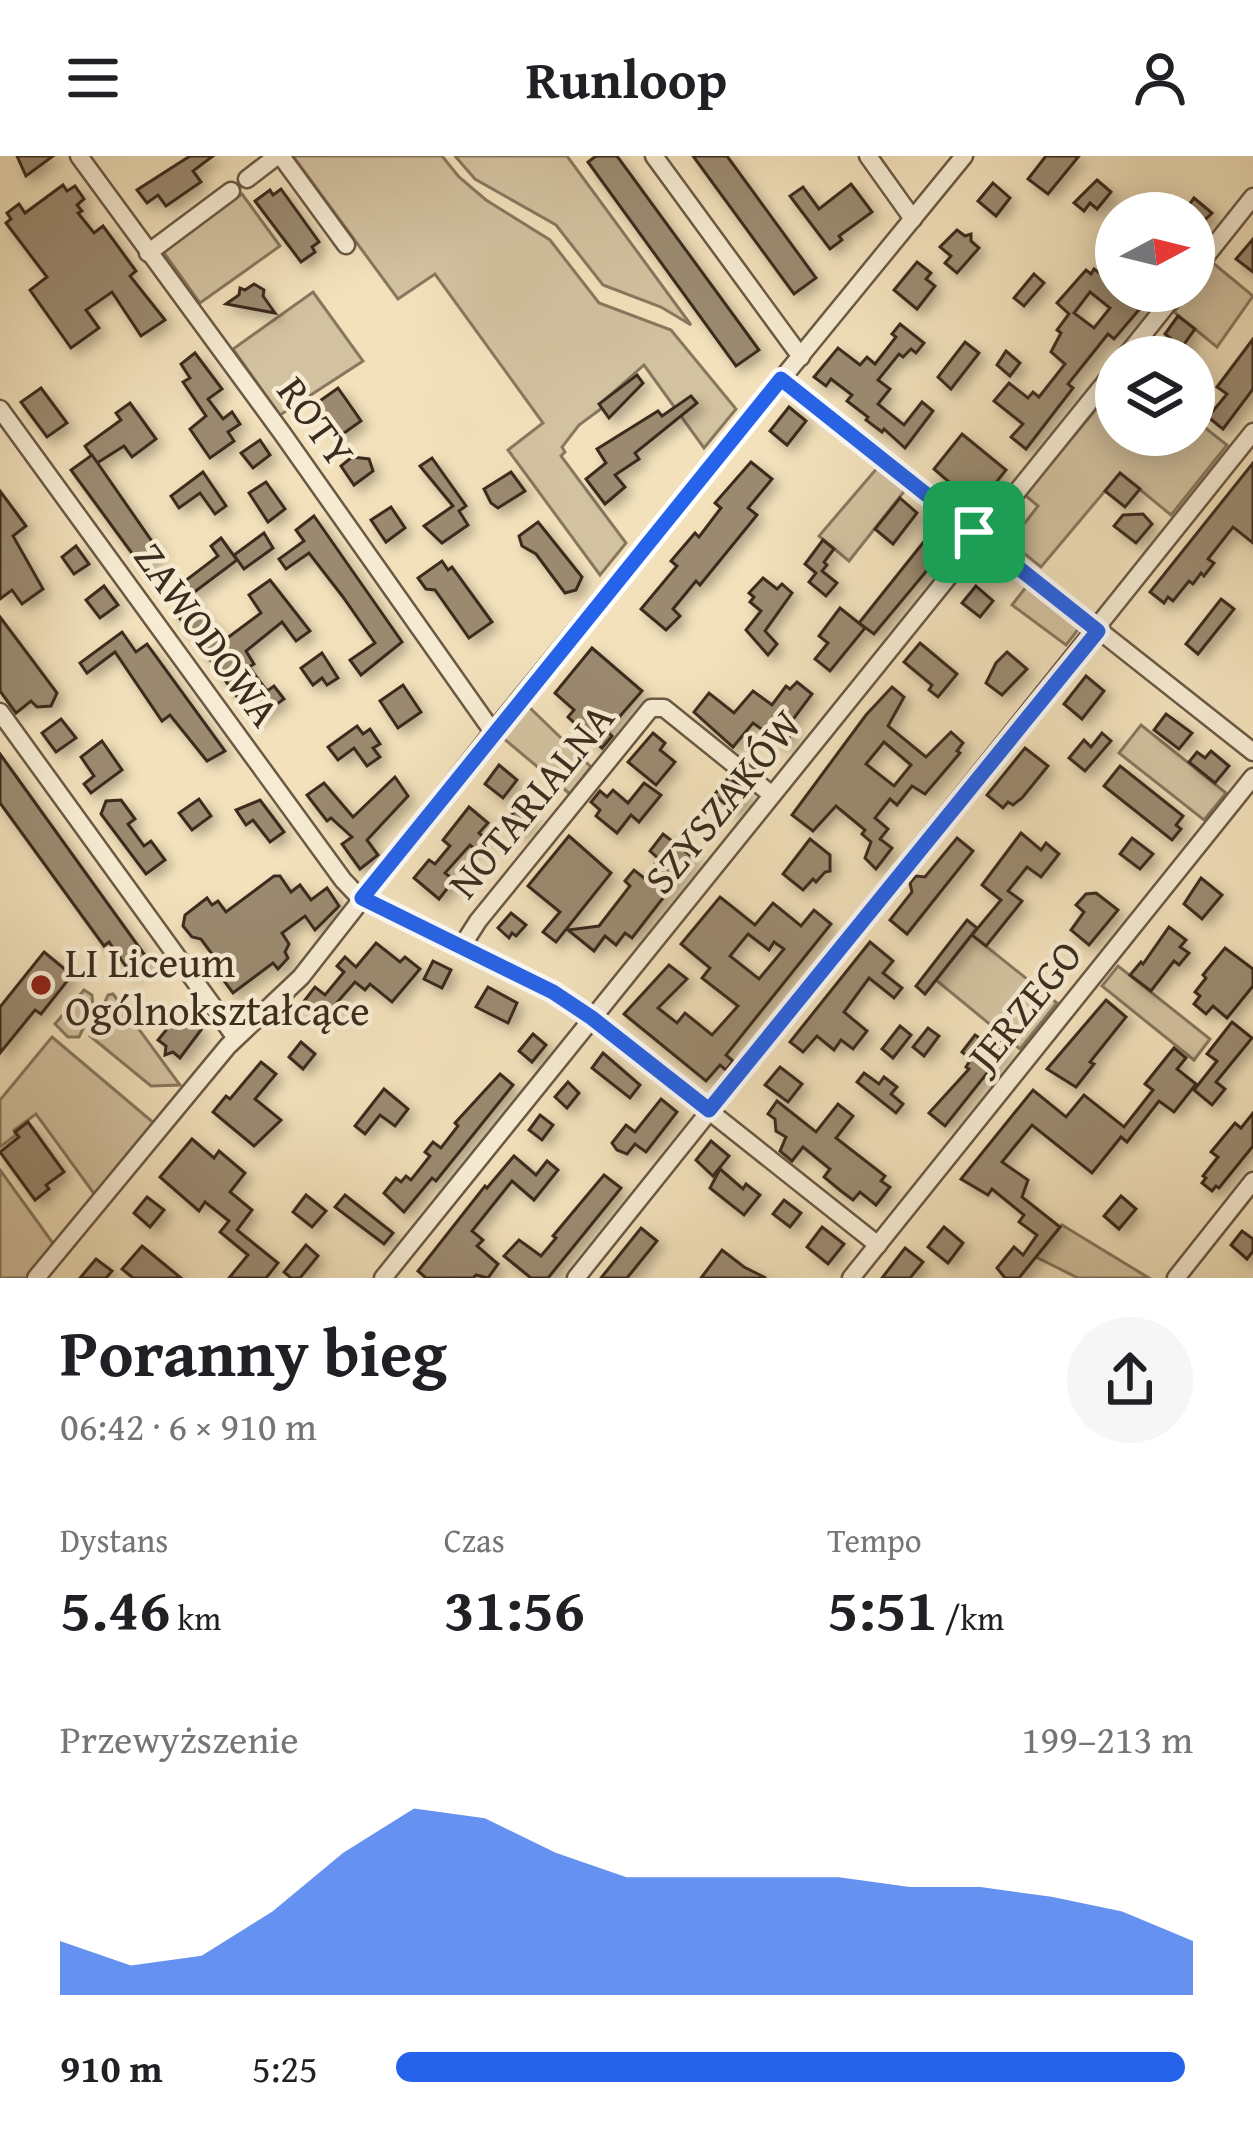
<!DOCTYPE html>
<html lang="pl">
<meta charset="utf-8">
<style>
body{margin:0;font-family:"Gentium Book Plus",serif;background:#f6f6f6;color:#202124;height:100vh;display:flex;flex-direction:column;font-size:45px;white-space:nowrap}
*{box-sizing:border-box;margin:0}
p{font-size:39px;color:#757577}
.icon{flex:none;width:66px;height:66px;fill:none;stroke:currentColor;stroke-width:2;stroke-linecap:round;stroke-linejoin:round}
.map{position:relative;height:1122px;overflow:hidden}
.drawer{display:flex;flex-direction:column;background:#fff;flex:1}
.drawer>*{flex:none}
.needle{width:78px;rotate:83deg}
.fabs{position:absolute;left:1095px;top:36px;display:grid;gap:24px}
.fabs a{display:grid;place-items:center;width:120px;height:120px;border-radius:50%;background:#fff;box-shadow:0 6px 30px #0003;font-size:60px}
.pin{position:absolute;display:grid;place-items:center;width:102px;height:102px;color:#fff;margin:-51px;border-radius:24px;box-shadow:0 6px 18px #0006}
.round{display:grid;place-items:center;flex:none;width:126px;height:126px;border-radius:63px;background:#f6f6f6}
.headline{display:flex;align-items:center;justify-content:space-between;height:204px;padding:0 60px}
h1{font-size:66px;font-weight:700;line-height:90px}
.figures{display:grid;grid-template-columns:repeat(3,1fr);gap:18px;height:204px;padding:12px 60px}
.figures div{display:grid;align-content:center}
.figures b{font-size:60px;font-weight:700}
.figures small{font-size:33px;font-weight:400}
.figures p{font-size:33px}
.chart{height:336px;padding:24px 60px}
.chart p{display:flex;justify-content:space-between}
.chart svg{width:100%;height:216px;margin-top:12px;fill:#2563eb;opacity:.7}
ul{padding:0 60px;list-style:none;font-size:39px}
li{display:grid;grid-template-columns:192px 144px 1fr;align-items:center;height:90px}
li i{height:30px;border-radius:15px;background:#2563eb}
header{display:flex;justify-content:space-between;align-items:center;height:156px;padding:0 60px;background:#fff;font-size:54px;font-weight:700}
.map>svg:first-child{display:block}
.green{fill:#d3c2a0;stroke:#88775f;stroke-width:3}
.building{fill:#9b8a70;stroke:#3c2c1e;stroke-width:3;fill-rule:evenodd;filter:url(#shadow)}
.lines{fill:none;stroke-linecap:round;stroke-linejoin:round}
.minor-casing{stroke:#6a5945;stroke-width:21}
.minor{stroke:#f7ecd3;stroke-width:16}
.route-casing{stroke:#fff;stroke-width:24}
.route{stroke:#2563eb;stroke-width:15}
.poi-dot{fill:#8f2418;stroke:#f7ecd3;stroke-width:4.5}
.labels{text-anchor:middle;dominant-baseline:central;stroke-width:9;stroke-linejoin:round;paint-order:stroke}
.street-label{font-size:42px;fill:#3c2c1e;stroke:#f7ecd3}
.poi-label{font-size:42px;fill:#3c2c1e;stroke:#f7ecd3;text-anchor:start}
</style>
<header><svg class="icon" aria-label="menu" viewBox="0 0 24 24"><path d="M4 6h16M4 12h16M4 18h16"/></svg>Runloop<svg class="icon" aria-label="person" viewBox="0 0 24 24"><circle cx="12" cy="8" r="4"/><path d="M4 21q1-7 8-7t8 7"/></svg></header>
<div class="map">
<svg width="1253" height="1122" viewBox="0 0 1253 1122">
<defs>
<filter id="shadow"><feDropShadow dx="6" dy="6" stdDeviation="6" flood-color="#0004"/></filter>
</defs>
<rect width="100%" height="100%" fill="#f2e1bb"/>
<filter id="stains"><feTurbulence type="fractalNoise" baseFrequency=".00167" numOctaves="4"/><feColorMatrix values="0 0 0 0 .2 0 0 0 0 .09 0 0 0 0 .02 0 0 0 .5 -.17"/></filter>
<radialGradient id="worn" r=".72"><stop offset=".6" stop-color="#630" stop-opacity="0"/><stop offset="1" stop-color="#630" stop-opacity=".3"/></radialGradient>
<g class="green">
<polygon points="293,0 442,0 459,21 486,44 550,84 599,147 671,174 736,253 704,292 644,209 600,248 602,252 579,269 562,291 565,296 561,300 626,387 600,419 508,294 543,267 435,118 398,143"/>
<polygon points="455,0 567,0 691,169 661,151 603,129 556,69 475,23"/>
<polygon points="242,38 280,90 200,147 162,94"/>
<polygon points="1213,107 1253,140 1217,191 1174,156"/>
<polygon points="313,136 363,205 280,259 233,193"/>
<polygon points="1116,229 1116,279 1194,279 1194,263 1227,289 1171,359 1120,317 1041,411 1010,386 1038,350 1025,339"/>
<polygon points="878,311 906,333 849,405 819,380"/>
<polygon points="1026,431 1080,471 1066,489 1012,449"/>
<polygon points="529,551 591,611 570,638 503,582"/>
<polygon points="1141,569 1226,637 1204,664 1119,597"/>
<polygon points="972,779 1057,847 1020,893 936,824"/>
<polygon points="1118,810 1210,883 1194,904 1102,830"/>
<polygon points="84,834 92,839 93,852 79,881 68,881 55,868"/>
<polygon points="113,838 180,929 151,930 90,880 108,839"/>
<polygon points="52,881 155,968 95,1039 36,958 14,974 16,979 0,991 0,944"/>
<polygon points="0,1014 55,1090 28,1122 0,1122"/>
<polygon points="1062,1069 1149,1122 1078,1122 1036,1101"/>
</g>
<g class="building">
<polygon points="17,0 53,0 26,20"/>
<polygon points="190,0 213,0 193,15 201,26 166,50 158,39 147,47 137,34"/>
<polygon points="596,0 617,0 759,194 736,210 588,6"/>
<polygon points="693,0 727,0 816,122 794,138"/>
<polygon points="1046,0 1079,0 1048,38 1028,23"/>
<polygon points="1097,24 1111,36 1097,53 1090,47 1084,55 1074,47"/>
<polygon points="993,27 1010,42 996,60 978,45"/>
<polygon points="851,28 872,56 839,80 842,84 830,93 790,40 803,31 819,53"/>
<polygon points="63,29 67,35 75,30 84,43 77,49 82,55 78,57 94,77 103,70 136,115 130,120 165,164 141,180 112,136 86,154 99,172 71,192 30,134 47,121 6,67 11,63 7,57 19,48 25,57"/>
<polygon points="281,33 319,86 312,91 315,96 301,106 255,45 270,34 273,39"/>
<polygon points="1194,42 1212,57 1194,74 1194,57 1183,57"/>
<polygon points="957,74 965,80 971,78 971,85 979,92 957,117 945,107 951,100 940,91"/>
<polygon points="1253,83 1253,116 1236,103"/>
<polygon points="917,106 931,117 926,123 935,130 917,153 894,134"/>
<path d="M1116,106V135H1128L1144,148L1114,183L1108,178L1068,228L1073,232L1026,293L1011,281L1023,268L994,245L1009,227L1028,242L1033,236L1039,241L1065,208L1051,196L1061,177L1057,174L1069,158L1057,147L1086,114L1091,118L1094,113L1105,121ZM1090,136L1110,152L1094,172L1074,157Z"/>
<polygon points="1034,118 1044,127 1024,150 1014,142"/>
<polygon points="254,128 264,134 263,140 275,157 226,148 239,139 240,132 245,134"/>
<polygon points="1178,160 1195,173 1182,191 1188,195 1181,201 1161,201 1173,184 1165,178"/>
<polygon points="900,168 924,187 916,197 911,193 903,201 899,198 878,224 890,233 878,248 904,269 922,246 933,255 905,292 884,273 882,276 866,264 868,261 847,245 852,239 831,223 826,230 814,221 838,192 860,209 867,201 875,208 896,181 892,178"/>
<polygon points="1253,183 1253,233 1223,273 1208,261 1227,238 1217,231"/>
<polygon points="965,186 979,197 951,233 938,221"/>
<polygon points="1006,195 1020,207 1010,220 997,209"/>
<polygon points="195,197 222,233 208,243 223,263 232,256 240,268 228,276 234,285 210,302 190,273 206,260 183,226 190,222 181,208"/>
<polygon points="637,219 643,227 609,262 599,248"/>
<polygon points="41,232 67,267 47,281 21,246"/>
<polygon points="338,232 361,265 337,282 317,247"/>
<polygon points="691,240 697,247 635,297 639,303 615,319 625,331 605,348 586,323 606,307 597,293 658,255 662,260"/>
<polygon points="130,247 156,283 132,301 124,290 97,307 85,290 121,264 116,257"/>
<polygon points="789,251 806,265 787,289 770,275"/>
<polygon points="962,278 1006,314 977,350 934,313"/>
<polygon points="260,284 270,299 253,312 241,297"/>
<polygon points="92,299 160,397 142,411 71,314"/>
<polygon points="352,301 369,303 373,315 354,329 341,310"/>
<polygon points="432,302 466,350 459,355 468,369 442,387 424,370 453,350 420,310"/>
<polygon points="751,306 772,323 748,352 757,359 700,429 696,425 673,453 680,460 666,474 641,453 677,410 671,405 695,377 699,381 721,352 715,347"/>
<polygon points="1253,307 1253,387 1233,371 1208,403 1214,407 1204,420 1201,417 1193,428 1189,425 1173,445 1168,441 1164,447 1150,436"/>
<polygon points="203,316 226,350 215,358 200,337 179,352 171,340"/>
<polygon points="511,316 525,335 498,352 491,347 484,333"/>
<polygon points="1120,317 1140,333 1125,351 1105,335"/>
<polygon points="266,326 285,353 268,366 249,337"/>
<polygon points="0,335 26,370 13,380 43,433 22,448 12,434 0,443"/>
<polygon points="900,342 917,357 893,388 875,373"/>
<polygon points="391,351 405,372 386,386 371,364"/>
<polygon points="1143,358 1152,368 1136,387 1114,370 1123,359"/>
<polygon points="314,360 402,486 361,519 350,504 375,487 343,441 309,397 286,413 279,403 304,385 296,374"/>
<polygon points="538,366 582,421 576,434 565,437 536,398 522,390 519,380"/>
<polygon points="938,368 954,382 874,478 859,467"/>
<polygon points="264,377 273,392 244,413 234,399"/>
<polygon points="221,382 237,404 193,437 185,425 218,400 211,390"/>
<polygon points="823,384 834,393 824,406 827,409 822,415 837,427 826,440 809,426 816,417 805,408"/>
<polygon points="76,390 89,408 74,418 62,401"/>
<polygon points="442,405 448,414 452,411 492,466 469,482 435,434 426,433 418,422"/>
<polygon points="763,422 777,433 782,428 792,437 765,475 777,488 768,499 746,474 761,455 750,446 754,441 749,437"/>
<polygon points="270,424 310,475 296,485 282,466 246,495 254,508 249,511 267,535 274,530 284,543 254,564 173,453 189,441 226,483 261,457 249,439"/>
<polygon points="104,430 118,449 100,462 86,444"/>
<polygon points="976,430 993,445 980,461 962,447"/>
<polygon points="1221,443 1234,453 1198,498 1186,488"/>
<polygon points="840,452 865,472 830,515 815,503 828,487 819,480"/>
<polygon points="0,461 57,537 51,550 37,551 31,545 16,557 0,535"/>
<polygon points="122,476 136,496 147,488 225,595 207,605 170,559 162,565 115,496 87,517 80,507"/>
<polygon points="920,487 957,518 938,541 929,534 932,529 904,506"/>
<polygon points="592,492 642,535 607,575 612,580 602,592 568,561 574,554 555,537"/>
<polygon points="1007,496 1027,513 1002,539 986,527 996,507"/>
<polygon points="322,497 338,522 327,529 322,522 313,529 301,512"/>
<polygon points="1086,520 1104,535 1082,563 1064,548"/>
<polygon points="797,526 812,538 788,570 794,574 784,589 753,567 733,591 694,556 709,537 734,557 753,535 772,549 786,530 790,533"/>
<polygon points="403,529 421,556 398,572 380,545"/>
<path d="M892,531L904,541L888,570L926,601L951,576L963,587L957,595L960,597L925,638L912,630L897,649L890,643L875,662L888,673L880,683L892,692L876,713L865,702L871,686L862,678L865,674L836,650L813,675L792,659L866,559ZM884,586L911,609L894,630L866,608Z"/>
<polygon points="1166,558 1192,577 1179,593 1154,574"/>
<polygon points="61,563 76,582 56,596 42,577"/>
<polygon points="357,570 363,578 370,573 380,588 373,592 380,601 367,610 354,592 338,604 328,591"/>
<polygon points="653,577 665,587 660,594 675,606 656,629 628,606"/>
<polygon points="1102,577 1111,585 1085,615 1069,602 1084,584 1091,591"/>
<polygon points="102,585 122,614 91,637 84,628 94,620 81,601"/>
<polygon points="1025,592 1048,610 1022,642 1013,649 1008,646 1003,652 987,639"/>
<polygon points="1211,595 1229,610 1215,627 1189,606 1197,596 1205,602"/>
<polygon points="0,598 149,805 131,818 109,786 104,790 0,647"/>
<polygon points="499,609 517,624 503,642 485,628"/>
<polygon points="1120,610 1183,660 1176,669 1181,673 1172,684 1104,630"/>
<polygon points="395,621 408,640 367,684 378,699 360,713 342,688 352,681 331,662 327,665 307,639 324,627 353,661"/>
<polygon points="729,621 749,637 734,655 714,639"/>
<polygon points="644,627 661,639 639,666 631,659 617,677 596,660 600,654 591,646 600,635 607,641 613,634 628,647"/>
<polygon points="199,643 211,660 192,674 179,657"/>
<polygon points="121,644 135,663 128,668 144,690 151,685 165,704 146,718 101,658 106,645"/>
<polygon points="260,644 284,676 270,686 253,664 246,669 236,654"/>
<polygon points="469,651 488,667 479,677 485,682 476,694 470,689 445,717 454,724 439,743 414,722 429,704 435,708 450,690 443,684"/>
<polygon points="518,651 532,663 519,677 506,666"/>
<polygon points="1021,677 1041,694 1046,687 1059,698 1041,721 1027,711 1008,735 1022,745 986,790 972,779 1001,744 982,729"/>
<polygon points="663,678 694,702 632,782 625,777 616,789 605,780 594,795 568,774 599,770 630,730 625,725 634,714 644,722 659,703 650,695"/>
<polygon points="569,680 611,717 556,786 543,776 560,756 528,730"/>
<polygon points="957,682 973,695 907,778 890,764 912,736 910,727 916,720 925,721"/>
<polygon points="1132,682 1153,698 1140,713 1120,698"/>
<polygon points="810,683 830,699 830,715 825,716 816,726 813,723 803,734 783,718"/>
<polygon points="274,720 280,720 291,736 300,729 311,744 327,732 339,750 315,774 305,760 282,777 289,788 285,796 288,802 278,813 273,807 233,837 207,802 212,798 201,783 192,781 183,770 185,759 207,742 212,749 218,745 226,756"/>
<polygon points="1201,722 1222,739 1202,763 1184,748"/>
<polygon points="1096,737 1118,754 1089,789 1071,774 1084,756 1076,749 1086,738"/>
<path d="M720,741L755,769L773,747L801,770L814,754L831,768L726,899L733,905L726,914L720,909L706,925L624,858L669,809L687,823L658,852L677,867L685,857L712,879L738,850L702,822L710,812L681,788ZM748,778L769,794L774,786L784,793L759,823L730,800Z"/>
<polygon points="511,757 526,769 516,780 512,777 509,782 498,772"/>
<polygon points="967,764 977,772 925,838 916,830"/>
<polygon points="1169,771 1186,784 1180,791 1189,797 1179,809 1174,805 1151,835 1130,819 1141,806 1143,808"/>
<polygon points="870,786 893,805 883,817 902,832 894,842 869,822 844,856 867,875 853,893 841,884 834,894 817,880 803,896 790,886"/>
<polygon points="376,787 400,806 405,801 420,813 392,846 370,828 365,834 355,826 326,859 321,855 315,861 301,849 315,831 325,839 344,816 337,810 345,801 356,811"/>
<polygon points="1225,792 1253,813 1253,830 1227,862 1213,850 1206,858 1194,848 1200,840 1195,836 1206,822 1203,819"/>
<polygon points="44,796 72,819 41,858 35,854 0,897 0,851"/>
<polygon points="433,805 451,814 442,832 424,823"/>
<polygon points="488,831 517,847 508,867 476,851"/>
<polygon points="1106,844 1126,861 1090,906 1094,908 1076,931 1047,913"/>
<polygon points="185,861 201,874 180,902 173,896 165,899 166,890 158,884 171,868 176,872"/>
<polygon points="1232,866 1252,882 1216,926 1225,933 1212,949 1194,934 1217,905 1207,898"/>
<polygon points="900,870 911,879 893,902 882,893"/>
<polygon points="928,872 939,880 924,900 913,891"/>
<polygon points="533,878 546,889 532,906 519,895"/>
<polygon points="975,879 985,886 990,879 1007,892 945,970 929,957 969,913 966,911 971,903 962,896"/>
<polygon points="301,886 315,898 303,913 289,901"/>
<polygon points="1174,892 1186,902 1177,913 1196,928 1174,956 1159,945 1127,986 1121,981 1092,1017 1032,969 1002,1006 1028,1024 1022,1041 1060,1071 1019,1122 1005,1122 997,1112 1014,1091 1023,1099 1037,1079 1019,1066 1024,1059 992,1033 988,1039 961,1023 1033,934 1066,961 1084,939 1124,971 1153,934 1145,928"/>
<polygon points="603,897 640,929 630,942 592,912"/>
<polygon points="261,906 276,918 255,943 281,964 254,990 213,956 226,940 230,943"/>
<polygon points="780,911 802,928 788,946 765,929"/>
<polygon points="864,917 879,928 884,921 897,931 891,938 903,948 896,957 857,926"/>
<polygon points="500,918 513,929 436,1025 432,1022 404,1056 384,1037 396,1022 401,1026 406,1020 411,1024 430,1000 425,996 433,986 441,992 458,970 455,967"/>
<polygon points="568,926 579,937 567,952 555,941"/>
<polygon points="384,933 408,953 395,970 380,959 365,978 355,970"/>
<polygon points="661,943 677,956 646,996 635,988 627,998 617,994 612,987 626,969 635,976"/>
<polygon points="777,945 816,976 838,948 853,960 836,982 885,1020 881,1025 890,1031 876,1049 860,1036 853,1044 841,1035 824,1021 830,1013 803,991 792,1005 780,995 786,981 776,975 775,963 768,958"/>
<polygon points="1253,957 1253,990 1219,1032 1216,1030 1212,1035 1202,1027 1206,1022 1203,1020 1218,1001 1211,996 1235,967 1241,972"/>
<polygon points="540,959 553,969 542,984 529,974"/>
<polygon points="28,966 64,1016 46,1029 49,1033 35,1044 0,996 19,981 15,976"/>
<polygon points="192,983 214,1002 219,995 245,1017 230,1036 252,1054 237,1074 278,1107 266,1122 229,1122 248,1099 220,1076 229,1065 205,1046 199,1055 160,1021"/>
<polygon points="711,985 729,1000 713,1020 696,1004"/>
<polygon points="514,1000 536,1019 547,1005 558,1014 534,1044 512,1025 472,1075 483,1084 477,1090 498,1108 488,1122 476,1119 473,1122 426,1122 418,1115 485,1030 487,1032"/>
<polygon points="720,1013 743,1033 746,1028 760,1039 744,1059 710,1032"/>
<polygon points="604,1019 621,1032 548,1122 531,1122 504,1100 519,1084 541,1100 556,1082 553,1080"/>
<polygon points="306,1039 326,1055 312,1071 293,1056"/>
<polygon points="345,1039 393,1077 384,1088 335,1051"/>
<polygon points="1121,1040 1136,1053 1119,1073 1104,1060"/>
<polygon points="147,1041 164,1054 150,1071 134,1057"/>
<polygon points="784,1044 801,1057 790,1071 773,1058"/>
<polygon points="822,1071 844,1088 828,1108 807,1091"/>
<polygon points="944,1071 963,1087 948,1107 928,1091"/>
<polygon points="641,1072 657,1085 627,1122 601,1122"/>
<polygon points="1242,1075 1253,1083 1253,1095 1247,1103 1231,1089"/>
<polygon points="306,1089 318,1100 300,1122 291,1122 284,1116"/>
<polygon points="142,1090 181,1122 133,1122 122,1113"/>
<polygon points="905,1092 923,1106 910,1122 882,1122"/>
<polygon points="722,1094 744,1111 766,1122 701,1122"/>
<polygon points="96,1103 112,1115 106,1122 80,1122"/>
</g>
<g class="lines">
<defs>
<g id="minor">
<polyline points="79,0 282,277 493,576"/>
<polyline points="281,0 346,89"/>
<polyline points="654,0 801,201"/>
<polyline points="868,0 913,63"/>
<polyline points="247,23 277,0"/>
<polyline points="148,97 231,35"/>
<polyline points="1194,115 1253,41"/>
<polyline points="1125,201 1178,135"/>
<polyline points="781,223 1253,596"/>
<polyline points="0,253 343,724 361,743 537,827 592,862 878,1089"/>
<polyline points="0,556 236,882"/>
<polyline points="462,790 478,765 651,552 664,552 772,639"/>
<polyline points="36,1122 228,890 301,821 493,576 964,0"/>
<polyline points="383,1122 1116,213"/>
<polyline points="576,1122 1253,276"/>
<polyline points="851,1122 1253,621"/>
<polyline points="1176,1122 1253,1025"/>
</g>
</defs>
<use href="#minor" class="minor-casing"/>
<use href="#minor" class="minor"/>
</g>
<g class="lines">
<defs>
<polygon id="route" points="781,223 1098,475 709,954 592,862 553,836 362,742"/>
</defs>
<use href="#route" class="route-casing"/>
<use href="#route" class="route"/>
</g>
<circle class="poi-dot" cx="41" cy="829" r="12"/>
<g class="labels">
<g class="street-label">
<text transform="translate(317 265) rotate(54)">ROTY</text>
<text transform="translate(208 478) rotate(54)">ZAWODOWA</text>
<text transform="translate(530 644) rotate(-51)">NOTARIALNA</text>
<text transform="translate(722 645) rotate(-51)">SZYSZAKÓW</text>
<text transform="translate(1024 849) rotate(-51)">JERZEGO</text>
</g>
<g class="poi-label">
<text x="65" y="805">LI Liceum<tspan x="65" dy="48">Ogólnokształcące</tspan></text>
</g>
</g>
<rect width="100%" height="100%" filter="url(#stains)"/>
<rect width="100%" height="100%" fill="url(#worn)"/>
</svg>
<div class="fabs">
<a><svg class="needle" viewBox="-14 -14 28 28"><path d="M0-13l5 13h-10z" fill="#e53935"/><path d="M0 13l5-13h-10z" fill="#757577"/></svg></a>
<a><svg class="icon" aria-label="layers" viewBox="0 0 24 24"><path d="M12 4l9 5-9 5-9-5zM3 14l9 5 9-5"/></svg></a>
</div>
<div class="pin" style="left:974px;top:376px;background:#1e9e55"><svg class="icon" aria-label="arrive" viewBox="0 0 24 24"><path d="M6 21V4h12l-3 4 3 4H6"/></svg></div>
</div>
<section class="drawer">
<div class="headline"><div><h1>Poranny bieg</h1><p>06:42 · 6 × 910 m</p></div><a class="round"><svg class="icon" aria-label="share" viewBox="0 0 24 24"><path d="M12 15V3M7 8l5-5 5 5M5 13v7h14v-7"/></svg></a></div>
<div class="figures">
<div><p>Dystans</p><b>5.46<small> km</small></b></div>
<div><p>Czas</p><b>31:56</b></div>
<div><p>Tempo</p><b>5:51<small> /km</small></b></div>
</div>
<div class="chart"><p><span>Przewyższenie</span>199–213 m</p>
<svg viewBox="0 0 160 44" preserveAspectRatio="none"><path d="M0 44V33L10 38L20 36L30 27L40 15L50 6L60 8L70 15L80 20L90 20L100 20L110 20L120 22L130 22L140 24L150 27L160 33V44z"/></svg>
</div>
<ul>
<li><b>910 m</b>5:25<i style="width:99%"></i></li>
</ul>
</section>
